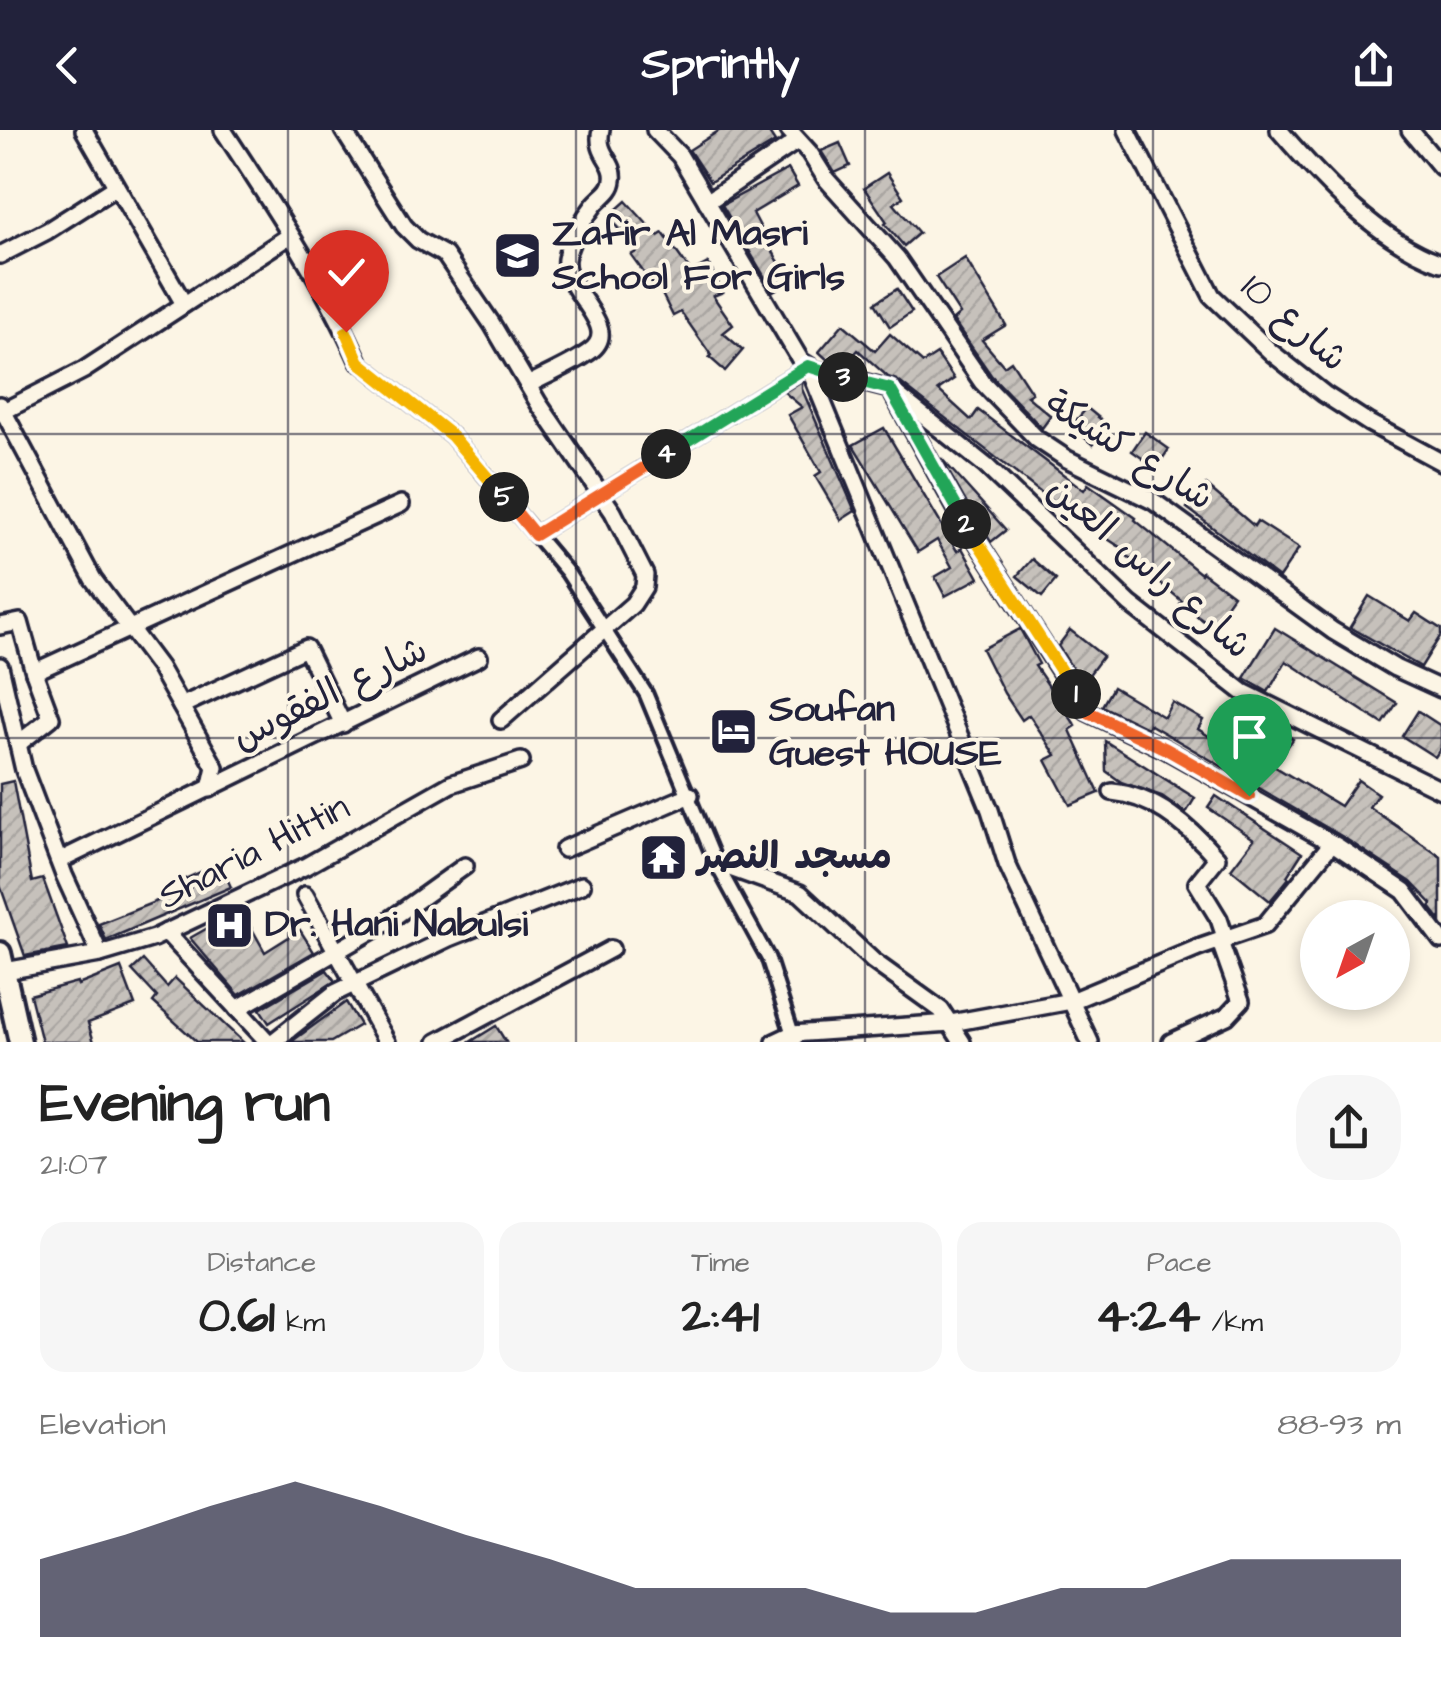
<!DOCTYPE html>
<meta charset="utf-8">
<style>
body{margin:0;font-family:"Architects Daughter","Playpen Sans Arabic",sans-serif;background:#f6f6f6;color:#222;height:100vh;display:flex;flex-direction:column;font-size:38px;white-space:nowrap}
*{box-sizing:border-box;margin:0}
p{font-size:32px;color:#767676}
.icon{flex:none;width:55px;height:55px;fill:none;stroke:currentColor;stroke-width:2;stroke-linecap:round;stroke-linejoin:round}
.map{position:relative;height:912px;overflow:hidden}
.details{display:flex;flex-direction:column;background:#fff;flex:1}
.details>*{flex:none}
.needle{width:65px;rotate:220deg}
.controls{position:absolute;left:1300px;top:770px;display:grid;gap:20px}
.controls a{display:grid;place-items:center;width:110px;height:110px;border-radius:50%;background:#fff;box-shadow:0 5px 15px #0003;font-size:50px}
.pin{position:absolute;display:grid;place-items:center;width:85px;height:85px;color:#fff;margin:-102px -42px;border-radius:50% 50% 50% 0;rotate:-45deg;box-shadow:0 0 10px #0007}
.pin .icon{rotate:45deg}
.km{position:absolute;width:50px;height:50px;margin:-25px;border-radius:50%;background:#222;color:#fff;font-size:28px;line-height:50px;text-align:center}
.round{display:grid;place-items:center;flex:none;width:105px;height:105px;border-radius:40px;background:#f6f6f6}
.summary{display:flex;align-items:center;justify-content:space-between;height:170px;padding:0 40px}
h1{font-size:55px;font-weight:700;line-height:75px}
.metrics{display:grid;grid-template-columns:repeat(3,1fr);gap:15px;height:170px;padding:10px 40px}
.metrics div{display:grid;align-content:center;border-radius:25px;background:#f6f6f6;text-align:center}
.metrics b{font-size:50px;font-weight:700}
.metrics small{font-size:28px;font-weight:400}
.metrics p{font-size:28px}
.chart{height:280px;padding:20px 40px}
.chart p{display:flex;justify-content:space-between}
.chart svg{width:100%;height:180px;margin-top:10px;fill:#22223b;opacity:.7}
header{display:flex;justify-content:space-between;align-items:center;height:130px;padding:0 40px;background:#22223b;color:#fff;font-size:45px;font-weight:700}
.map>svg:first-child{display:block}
.building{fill:url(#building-hatch);stroke:#22223b;stroke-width:2.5}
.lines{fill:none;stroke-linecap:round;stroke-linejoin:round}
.pedestrian-casing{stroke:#22223b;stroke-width:19}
.minor-casing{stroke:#22223b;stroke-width:22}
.secondary-casing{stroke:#22223b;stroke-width:28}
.pedestrian{stroke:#fcf5e5;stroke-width:11}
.minor{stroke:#fcf5e5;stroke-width:15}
.secondary{stroke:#fcf5e5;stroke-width:20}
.split-1-casing{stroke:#fff;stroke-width:20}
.split-2-casing{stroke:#fff;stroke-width:20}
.split-3-casing{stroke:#fff;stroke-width:20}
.split-4-casing{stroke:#fff;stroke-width:20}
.split-5-casing{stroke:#fff;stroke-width:20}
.split-6-casing{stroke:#fff;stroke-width:20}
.split-1{stroke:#f0652b;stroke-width:12}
.split-2{stroke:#f5b400;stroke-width:12}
.split-3{stroke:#22a559;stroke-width:12}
.split-4{stroke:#22a559;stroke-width:12}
.split-5{stroke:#f0652b;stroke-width:12}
.split-6{stroke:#f5b400;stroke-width:12}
.grid{fill:none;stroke:#22223b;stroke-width:2.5;stroke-opacity:0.55}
.labels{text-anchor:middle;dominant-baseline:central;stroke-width:8;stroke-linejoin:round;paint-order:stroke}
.poi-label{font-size:38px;font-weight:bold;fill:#22223b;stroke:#fcf5e5;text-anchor:start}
.street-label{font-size:38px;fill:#22223b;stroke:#fcf5e5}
</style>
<header><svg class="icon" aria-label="back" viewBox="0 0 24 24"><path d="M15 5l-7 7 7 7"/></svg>Sprintly<svg class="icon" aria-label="share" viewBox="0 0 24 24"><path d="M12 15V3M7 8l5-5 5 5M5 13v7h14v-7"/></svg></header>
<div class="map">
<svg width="1441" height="912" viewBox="0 0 1441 912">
<defs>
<pattern id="building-hatch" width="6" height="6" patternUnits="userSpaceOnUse" patternTransform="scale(2.5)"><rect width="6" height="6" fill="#c6c1bb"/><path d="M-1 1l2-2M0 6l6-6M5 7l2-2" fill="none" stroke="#aaa6a2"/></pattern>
</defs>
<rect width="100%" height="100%" fill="#fcf5e5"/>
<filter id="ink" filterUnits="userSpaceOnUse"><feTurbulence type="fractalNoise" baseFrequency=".01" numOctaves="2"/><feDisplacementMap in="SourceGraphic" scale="20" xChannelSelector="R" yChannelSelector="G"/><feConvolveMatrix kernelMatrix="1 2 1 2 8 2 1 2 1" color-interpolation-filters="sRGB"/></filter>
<g filter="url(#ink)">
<g class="building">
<polygon points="720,0 767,0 775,12 710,52 689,20"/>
<polygon points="840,13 850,36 835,43 821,21"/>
<polygon points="788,39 798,56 753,83 777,129 792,150 773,161 722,75"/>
<polygon points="887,43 903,67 894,74 919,103 904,116 885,94 887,92 864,58"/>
<polygon points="626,71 658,106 663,103 691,142 708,133 723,162 713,166 733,195 723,203 743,220 725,241 709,227 711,225 681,182 673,186 656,152 652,154 631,125 638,121 608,87"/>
<polygon points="965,128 1006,195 982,210 1004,236 1011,231 1032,263 1027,266 1051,286 1042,298 991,245 953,190 960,184 936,147"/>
<polygon points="897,159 912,182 890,197 875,173"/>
<polygon points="843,194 875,221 890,204 923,233 937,224 954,249 938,260 971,290 978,280 1084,360 1088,354 1136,388 1135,390 1201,444 1202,442 1233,465 1211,496 1180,474 1182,471 1121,421 1123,419 1059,377 897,250 888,247 858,220 844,236 831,233 819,222"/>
<polygon points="802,251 802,259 855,381 841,390 815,346 821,342 788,285 802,277 784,262"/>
<polygon points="1087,278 1109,296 1093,315 1071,296"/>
<polygon points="884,298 957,421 962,418 979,448 945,466 935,447 952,437 937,410 918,422 853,315"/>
<polygon points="1145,302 1169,319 1156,338 1132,321"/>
<polygon points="941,328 1006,400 991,412 967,374"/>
<polygon points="1206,355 1254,396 1257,391 1299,418 1279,448 1187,378"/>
<polygon points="1032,429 1056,450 1042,467 1017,446"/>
<polygon points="1369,466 1410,491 1416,483 1441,499 1441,505 1421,537 1350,497"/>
<polygon points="1275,498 1397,573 1383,594 1286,531 1268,562 1244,548"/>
<polygon points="1020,499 1039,534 1035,536 1076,596 1070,600 1099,663 1070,675 1046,630 1056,625 1029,585 1022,590 1004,563 982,519"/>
<polygon points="1070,500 1103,526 1085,550 1074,541 1058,516"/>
<polygon points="1113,557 1164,587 1172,572 1203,590 1198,599 1218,612 1244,575 1293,609 1274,636 1340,676 1358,650 1378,664 1369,677 1441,727 1441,791 1430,777 1432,774 1411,752 1343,707 1149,594 1147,598 1102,576"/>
<polygon points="1418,581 1441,596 1441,618 1435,627 1402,606"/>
<polygon points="1105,611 1195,668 1186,683 1162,666 1121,652 1106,641"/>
<polygon points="13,651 32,752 43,749 68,818 25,826 0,755 0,654"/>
<polygon points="1216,666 1302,723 1287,746 1289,748 1270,771 1231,739 1254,709 1208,678"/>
<polygon points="220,733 231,757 106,810 99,794 190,758 185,749"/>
<polygon points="241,779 265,822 300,800 314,822 239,865 190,808"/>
<polygon points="143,830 167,857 175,848 243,912 197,912 153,872 157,867 132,840"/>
<polygon points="121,838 135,875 88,893 94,912 42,912 30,865 77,852 78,855"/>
<polygon points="327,840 335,851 269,893 260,879"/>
<polygon points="346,872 360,895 331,912 291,912"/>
<polygon points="496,896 506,912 470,912"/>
</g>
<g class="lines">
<defs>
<g id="pedestrian">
<polyline points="359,232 452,306 567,442 646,564 716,733 768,828 795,912"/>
<polyline points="535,405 808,236 813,238"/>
</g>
<g id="minor">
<polyline points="84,0 184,174"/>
<path d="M223,0C272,74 323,151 359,232"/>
<polyline points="343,0 404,96 418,110 445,125 492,194 539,274 613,382 645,445 644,457 633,474 501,590"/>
<polyline points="655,0 680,26 801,231 815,240 890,259 986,336 1130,474 1243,562 1441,660"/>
<polyline points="789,0 809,22 826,49 897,128 982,252 1037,309 1067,329 1153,371 1333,501 1395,538 1441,559"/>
<polyline points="1127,0 1212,166 1272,223 1324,264 1369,293 1441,332"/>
<path d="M1279,0C1323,51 1377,110 1441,133"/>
<polyline points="1410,0 1441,37"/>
<polyline points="707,72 797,11"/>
<polyline points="0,125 47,101 116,57"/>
<polyline points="808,236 990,680 1007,734 1090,912"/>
<path d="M528,255C548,244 571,235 589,222C625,198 562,161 566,129C569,111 584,88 595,74C602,66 612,61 613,50C616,31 595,25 601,0"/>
<polyline points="894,266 957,380 1086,581 1165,619 1337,716 1404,761 1441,810"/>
<polyline points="0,275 93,449 159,537 215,637 210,659"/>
<polyline points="0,283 84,240 289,106"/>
<polyline points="0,496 20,492 34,542"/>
<polyline points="0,536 24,640 64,745 100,824"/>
<polyline points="181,576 306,518 343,594"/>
<polyline points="18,614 51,588 34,542 401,374"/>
<path d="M1112,662C1155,666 1190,697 1217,728L1197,753L1219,789L1226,810"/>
<polyline points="564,719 690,665"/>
<polyline points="59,731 479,527"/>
<polyline points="716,733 800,763 873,831 941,880 962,912"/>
<polyline points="305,765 387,912"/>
<polyline points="166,802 268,912"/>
<polyline points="5,841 100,824 154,808 306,736 451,654 521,631"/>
<polyline points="237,879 387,792 465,736"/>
<polyline points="273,912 335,863 449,808 582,755"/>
<polyline points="437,912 611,819"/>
<polyline points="775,912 792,904 951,893 1071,871 1198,818 1265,795 1332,713"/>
<polyline points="1171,912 1227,886 1241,871 1220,812"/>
</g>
<polyline id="secondary" points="0,823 20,912"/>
</defs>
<use href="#pedestrian" class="pedestrian-casing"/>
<use href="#minor" class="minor-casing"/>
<use href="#secondary" class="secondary-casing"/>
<use href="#pedestrian" class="pedestrian"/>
<use href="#minor" class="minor"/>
<use href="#secondary" class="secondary"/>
</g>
</g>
<g class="lines" filter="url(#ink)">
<defs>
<polyline id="split-1" points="1076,564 1086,581 1166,619 1249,666"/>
<polyline id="split-2" points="966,394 1076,564"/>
<polyline id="split-3" points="843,247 890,259 966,394"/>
<polyline id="split-4" points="666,324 808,236 843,247"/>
<polyline id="split-5" points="504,367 535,405 666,324"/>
<polyline id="split-6" points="346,202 359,232 452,306 504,367"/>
</defs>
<use href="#split-1" class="split-1-casing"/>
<use href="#split-2" class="split-2-casing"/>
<use href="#split-3" class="split-3-casing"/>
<use href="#split-4" class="split-4-casing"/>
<use href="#split-5" class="split-5-casing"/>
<use href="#split-6" class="split-6-casing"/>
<use href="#split-1" class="split-1"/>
<use href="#split-2" class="split-2"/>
<use href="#split-3" class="split-3"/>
<use href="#split-4" class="split-4"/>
<use href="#split-5" class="split-5"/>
<use href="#split-6" class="split-6"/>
</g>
<path class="grid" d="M288,0V912M576,0V912M865,0V912M1153,0V912M0,304H1441M0,608H1441"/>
<defs>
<symbol id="school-square" viewBox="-11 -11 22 22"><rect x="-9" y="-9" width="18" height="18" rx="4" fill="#22223b" stroke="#fcf5e5"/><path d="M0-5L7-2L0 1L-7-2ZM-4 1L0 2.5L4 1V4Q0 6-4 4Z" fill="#fff"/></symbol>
<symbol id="hotel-square" viewBox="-11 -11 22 22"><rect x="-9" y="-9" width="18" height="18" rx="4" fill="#22223b" stroke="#fcf5e5"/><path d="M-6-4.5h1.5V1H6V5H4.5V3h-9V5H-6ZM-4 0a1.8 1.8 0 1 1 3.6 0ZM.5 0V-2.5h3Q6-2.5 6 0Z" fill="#fff"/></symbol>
<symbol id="temple-square" viewBox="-11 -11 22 22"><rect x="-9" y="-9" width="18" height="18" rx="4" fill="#22223b" stroke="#fcf5e5"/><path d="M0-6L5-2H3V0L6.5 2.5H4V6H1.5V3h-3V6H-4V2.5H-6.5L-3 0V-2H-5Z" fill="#fff"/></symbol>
<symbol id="hospital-square" viewBox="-11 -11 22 22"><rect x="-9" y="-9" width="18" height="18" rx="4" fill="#22223b" stroke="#fcf5e5"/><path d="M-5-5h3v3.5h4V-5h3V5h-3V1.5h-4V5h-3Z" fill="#fff"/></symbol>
</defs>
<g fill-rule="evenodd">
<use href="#school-square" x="490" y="98" width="55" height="55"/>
<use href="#hotel-square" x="706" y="574" width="55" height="55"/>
<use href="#temple-square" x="636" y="700" width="55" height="55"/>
<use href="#hospital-square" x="202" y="768" width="55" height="55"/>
</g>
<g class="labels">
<g class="poi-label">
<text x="552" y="104">Zafir Al Masri<tspan x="552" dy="44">School For Girls</tspan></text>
<text x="769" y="580">Soufan<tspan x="769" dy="44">Guest HOUSE</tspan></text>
<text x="698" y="727">مسجد النصر</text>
<text x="265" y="795">Dr. Hani Nabulsi</text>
</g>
<g class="street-label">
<text transform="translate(1294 193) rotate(41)">شارع 10</text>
<text transform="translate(1129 321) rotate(32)">شارع كشيكة</text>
<text transform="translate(1149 438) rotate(41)">شارع راس العين</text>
<text transform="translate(330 564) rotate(-26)">شارع الفقوس</text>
<text transform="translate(254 722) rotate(-27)">Sharia Hittin</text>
</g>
</g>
</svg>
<div class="controls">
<a><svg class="needle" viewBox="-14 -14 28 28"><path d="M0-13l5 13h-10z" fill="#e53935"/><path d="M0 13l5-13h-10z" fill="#767676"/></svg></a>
</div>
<div class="pin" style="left:1249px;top:666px;background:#1e9e55"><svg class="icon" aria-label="arrive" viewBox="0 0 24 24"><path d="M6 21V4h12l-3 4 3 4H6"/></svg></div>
<div class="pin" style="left:346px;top:202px;background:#d93025"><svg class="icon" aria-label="check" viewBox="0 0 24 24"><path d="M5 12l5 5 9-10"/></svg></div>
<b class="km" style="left:1076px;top:564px">1</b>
<b class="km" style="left:966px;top:394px">2</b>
<b class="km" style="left:843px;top:247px">3</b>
<b class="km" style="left:666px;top:324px">4</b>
<b class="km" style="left:504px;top:367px">5</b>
</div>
<section class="details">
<div class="summary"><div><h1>Evening run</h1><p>21:07</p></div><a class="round"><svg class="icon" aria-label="share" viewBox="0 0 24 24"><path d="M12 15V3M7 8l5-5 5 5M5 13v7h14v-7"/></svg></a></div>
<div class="metrics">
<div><p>Distance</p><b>0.61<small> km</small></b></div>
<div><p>Time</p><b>2:41</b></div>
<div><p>Pace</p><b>4:24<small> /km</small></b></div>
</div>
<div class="chart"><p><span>Elevation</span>88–93 m</p>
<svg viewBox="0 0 160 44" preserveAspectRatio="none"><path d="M0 44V25L10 19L20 12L30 6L40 12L50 19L60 25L70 32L80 32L90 32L100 38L110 38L120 32L130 32L140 25L150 25L160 25V44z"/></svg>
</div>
</section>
